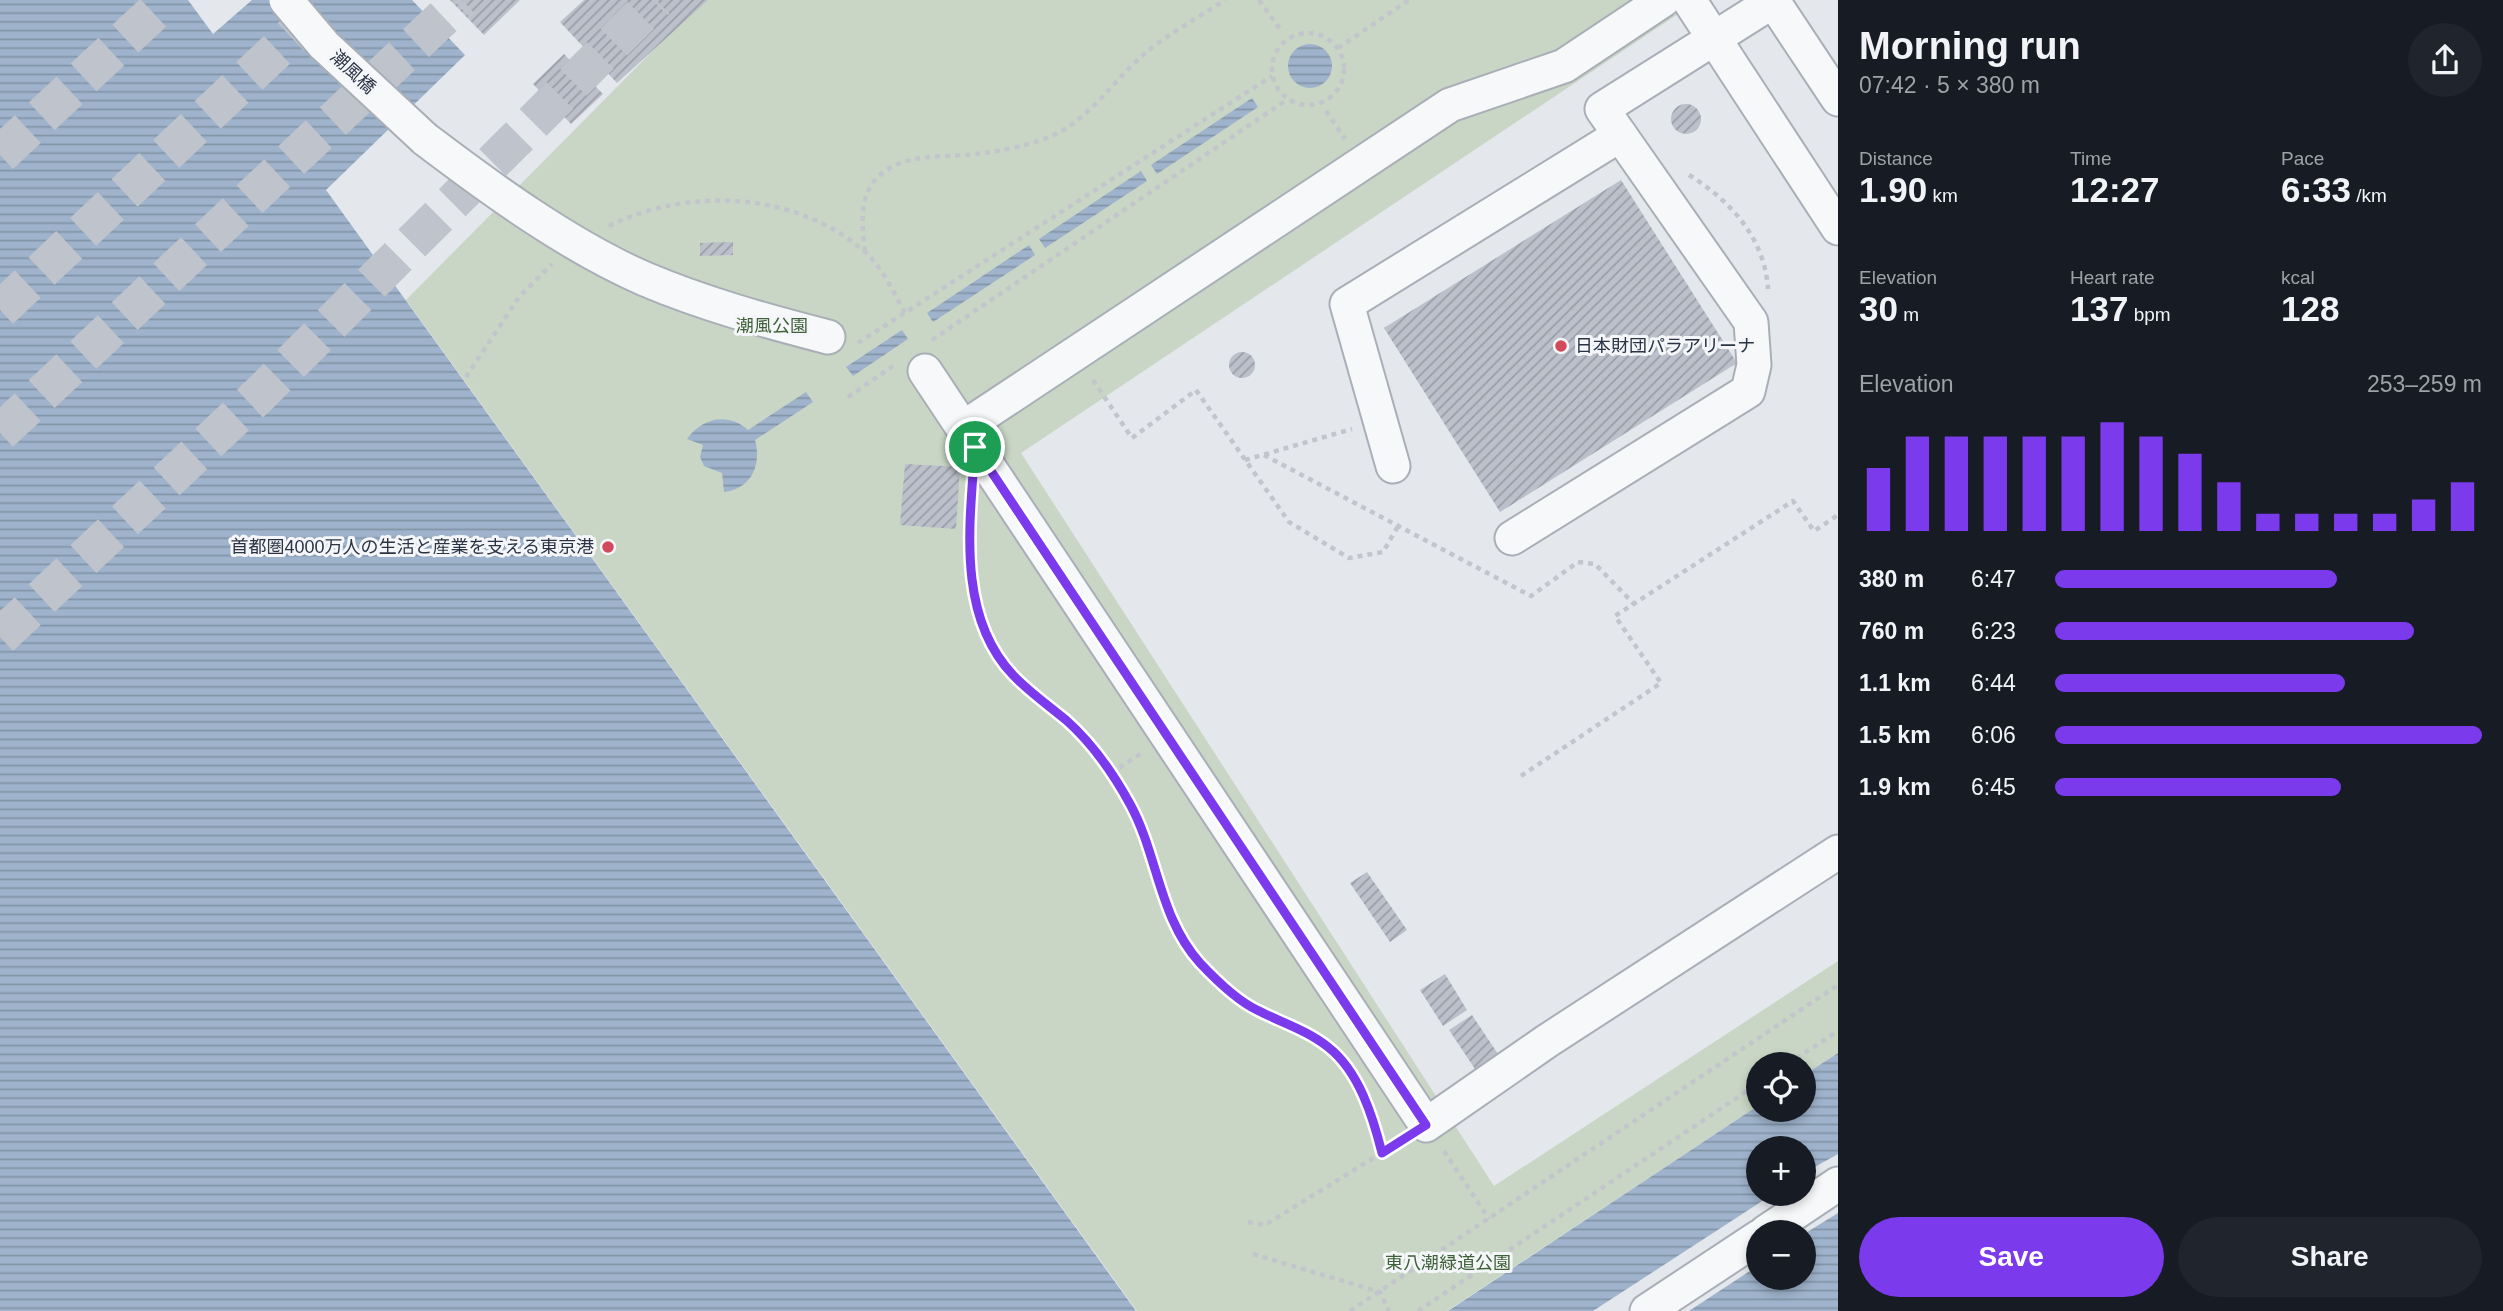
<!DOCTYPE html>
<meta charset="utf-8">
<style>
body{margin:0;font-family:Helvetica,"Noto Sans JP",sans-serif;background:#20242c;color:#f1f3f6;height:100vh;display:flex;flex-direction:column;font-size:26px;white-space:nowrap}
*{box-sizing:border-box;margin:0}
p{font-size:23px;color:#9ea1a6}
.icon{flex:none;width:38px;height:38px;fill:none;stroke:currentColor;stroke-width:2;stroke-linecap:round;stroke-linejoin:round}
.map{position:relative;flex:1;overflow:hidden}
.panel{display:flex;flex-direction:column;background:#171b24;width:665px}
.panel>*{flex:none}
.tools{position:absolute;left:1746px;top:1052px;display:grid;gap:14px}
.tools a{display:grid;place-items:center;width:70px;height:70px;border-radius:50%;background:#171b24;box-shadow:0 4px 10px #0003;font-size:35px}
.pin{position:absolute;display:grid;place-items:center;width:60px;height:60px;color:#fff;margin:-30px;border:4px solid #fff;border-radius:50%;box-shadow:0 2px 7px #0007}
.round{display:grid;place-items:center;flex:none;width:74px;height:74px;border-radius:37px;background:#20242c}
.headline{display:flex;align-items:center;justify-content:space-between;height:119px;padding:0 21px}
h1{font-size:38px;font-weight:800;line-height:52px}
.stats{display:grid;grid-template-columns:repeat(3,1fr);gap:10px;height:119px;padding:7px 21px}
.stats div{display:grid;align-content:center}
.stats b{font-size:35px;font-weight:800}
.stats small{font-size:19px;font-weight:400}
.stats p{font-size:19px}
.chart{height:196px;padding:14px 21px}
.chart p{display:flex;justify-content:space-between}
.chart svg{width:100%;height:126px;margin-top:7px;stroke:#7c3aed;stroke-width:6}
.button{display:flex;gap:14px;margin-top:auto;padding:14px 21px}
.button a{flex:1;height:80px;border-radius:42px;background:#7c3aed;color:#fff;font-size:28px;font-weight:800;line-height:80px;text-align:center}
.button a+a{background:#20242c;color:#f1f3f6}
ul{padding:0 21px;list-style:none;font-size:23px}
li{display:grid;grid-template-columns:112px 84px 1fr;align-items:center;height:52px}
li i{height:18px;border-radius:9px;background:#7c3aed}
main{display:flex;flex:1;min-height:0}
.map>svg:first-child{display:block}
.park{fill:#c9d6c5}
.water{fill:url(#water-rules);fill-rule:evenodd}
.pier{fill:#e4e7ec}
.building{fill:url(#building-hatch)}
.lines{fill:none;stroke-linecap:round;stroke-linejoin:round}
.highway-tunnel{stroke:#bfc3cb;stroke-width:38;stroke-dasharray:38 19;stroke-linecap:butt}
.minor-casing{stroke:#a9aeb7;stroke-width:37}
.path{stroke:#c2c5cb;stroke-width:4.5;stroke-dasharray:5 5;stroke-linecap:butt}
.minor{stroke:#f7f8fa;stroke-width:33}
.minor-bridge-casing{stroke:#a9aeb7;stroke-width:37;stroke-linecap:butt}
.minor-bridge{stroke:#f7f8fa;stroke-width:33}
.route-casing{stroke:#fff;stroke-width:14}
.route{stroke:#7c3aed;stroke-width:9}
.poi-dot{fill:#d1495b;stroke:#f4f6f9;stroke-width:2.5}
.labels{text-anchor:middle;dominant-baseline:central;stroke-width:6;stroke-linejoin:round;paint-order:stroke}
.street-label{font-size:18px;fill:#2b3445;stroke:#f4f6f9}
.park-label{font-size:18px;fill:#3f6138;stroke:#f4f6f9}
.poi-label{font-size:18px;fill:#2b3445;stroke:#f4f6f9;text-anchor:start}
</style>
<main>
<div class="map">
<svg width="1838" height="1311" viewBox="0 0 1838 1311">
<defs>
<pattern id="water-rules" width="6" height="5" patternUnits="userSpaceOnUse" patternTransform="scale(1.75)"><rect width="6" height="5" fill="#9fb4cc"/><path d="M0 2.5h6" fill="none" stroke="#8293a7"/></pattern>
<pattern id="building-hatch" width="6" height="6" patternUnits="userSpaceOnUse" patternTransform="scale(1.75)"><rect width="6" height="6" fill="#bbc0ca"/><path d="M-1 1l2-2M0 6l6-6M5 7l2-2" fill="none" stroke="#989da6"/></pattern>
</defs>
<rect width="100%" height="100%" fill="#e4e7ec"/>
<polygon class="park" points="703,0 1699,0 1021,453 1494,1186 1838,961 1838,1053 1804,1075 1804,1064 1759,1064 1759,1105 1447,1311 1137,1311 406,300"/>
<g class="water">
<polygon points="0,0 188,0 213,34 252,0 412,0 465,55 326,190 1136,1311 0,1311"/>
<circle cx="1310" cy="66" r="22"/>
<polygon points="1252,98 1258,107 1157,174 1151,165"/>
<polygon points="1141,171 1147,181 1045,248 1039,239"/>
<polygon points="1029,245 1035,255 933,322 927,313"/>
<polygon points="902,330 908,339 853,376 846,367"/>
<path d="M806,392L813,402L755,440C762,465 751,489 724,492L722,473L704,466L700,457L703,445L687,439C702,418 728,412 748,430Z"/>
<path d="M1838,1053V1311H1448L1759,1105V1110H1804V1075ZM1759,1148H1804V1194H1759ZM1759,1232H1804V1278H1759Z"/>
</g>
<polygon class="pier" points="1838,1154 1838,1213 1804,1234 1804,1232 1759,1232 1759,1265 1689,1311 1593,1311 1773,1194 1804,1194 1804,1173"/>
<g class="building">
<polygon points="450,0 520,0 484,35"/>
<polygon points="584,0 708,0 617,83 560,22"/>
<polygon points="564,54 603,94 571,124 533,84"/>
<circle cx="1686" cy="119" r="15"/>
<polygon points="1621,180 1737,363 1500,512 1384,328"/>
<polygon points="733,242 733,255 700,256 700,243"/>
<circle cx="1242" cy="365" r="13"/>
<polygon points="905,464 960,467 956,529 900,525"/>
<polygon points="1367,872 1407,930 1390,942 1350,883"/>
<polygon points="1445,974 1467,1010 1443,1026 1420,990"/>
<polygon points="1472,1015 1502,1060 1479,1075 1449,1030"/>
</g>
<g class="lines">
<g class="highway-tunnel">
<polyline points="0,155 167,0"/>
<polyline points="0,310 330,0"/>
<polyline points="0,433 462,0"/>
<polyline points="0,637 259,395 656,0"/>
</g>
<defs>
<g id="minor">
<polyline points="1689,0 1838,228"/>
<polyline points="1773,1 1838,99"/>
<path d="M425,139C491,189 569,246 645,279C704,304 766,321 828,337"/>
<polyline points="925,371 1426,1125 1547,1041 1838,852"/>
<polyline points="963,428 1450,105 1564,66 1663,0"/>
<polyline points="1393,466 1347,304 1620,135"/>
<polyline points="1512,538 1748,391 1754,365 1751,322 1602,109 1775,0"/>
<polyline points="1766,1232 1838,1184"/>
<polyline points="1647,1311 1759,1237"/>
</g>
</defs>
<use href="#minor" class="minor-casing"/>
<g class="path">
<polyline points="1259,0 1280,29"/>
<circle cx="1308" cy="69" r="36"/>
<polyline points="1338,48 1409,0"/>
<polyline points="1326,111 1345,139"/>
<path d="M1689,175C1731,201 1765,239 1768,289"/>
<path d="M609,226C688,187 793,191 863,250C881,265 894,293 905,313"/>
<path d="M865,251C862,226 858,195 879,176C905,152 944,158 976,154C999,151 1023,147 1044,139C1088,123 1108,86 1141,57C1165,35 1198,18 1225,0"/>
<polyline points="932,340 1288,99"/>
<polyline points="858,343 1272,76"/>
<polyline points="466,377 519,297 552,264"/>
<polyline points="1093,380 1132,438 1196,390 1289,522 1349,558 1383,552 1398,526"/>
<polyline points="848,397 893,366"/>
<polyline points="1264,455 1531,596 1578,562 1595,564 1634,604"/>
<polyline points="1245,460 1352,429"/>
<path d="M972,500C968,559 969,629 1013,675C1030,693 1051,706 1069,723C1093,746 1113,774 1130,803C1158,854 1160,915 1199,962C1214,979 1235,998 1255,1009C1285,1026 1316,1035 1341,1059"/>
<polyline points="1111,773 1143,752"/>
<polyline points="1521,776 1661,683 1615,616 1793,501 1814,531 1838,515"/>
<polyline points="1788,1064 1838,1031"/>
<polyline points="1350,1073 1373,1116 1382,1153"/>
<polyline points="1444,1151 1489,1219"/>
<polyline points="1248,1222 1265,1225 1401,1141"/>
<polyline points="1253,1254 1380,1292 1389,1311"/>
<polyline points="1350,1311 1838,985"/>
<polyline points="1418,1311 1759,1083"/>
</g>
<use href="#minor" class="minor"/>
<defs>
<polyline id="minor-bridge" points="286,0 324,45 425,139"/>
</defs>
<use href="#minor-bridge" class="minor-bridge-casing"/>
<use href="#minor-bridge" class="minor-bridge"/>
</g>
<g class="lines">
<defs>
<path id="route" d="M975,447L1426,1125L1382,1153C1373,1117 1359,1071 1328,1047C1307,1030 1280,1022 1257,1010C1236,1000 1216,980 1200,963C1159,918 1158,855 1130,804C1113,773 1092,743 1066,720C1048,705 1029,692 1013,675C956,615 970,522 975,447Z"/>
</defs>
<use href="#route" class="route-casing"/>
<use href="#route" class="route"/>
</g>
<g class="poi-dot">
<circle cx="1561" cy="346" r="7"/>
<circle cx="608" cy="547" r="7"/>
</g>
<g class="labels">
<g class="street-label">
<text transform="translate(353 72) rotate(43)">潮風橋</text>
</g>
<g class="park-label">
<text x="772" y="326">潮風公園</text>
<text x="1448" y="1263">東八潮緑道公園</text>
</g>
<g class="poi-label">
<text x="1575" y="346">日本財団パラアリーナ</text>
<text x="594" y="547" text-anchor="end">首都圏4000万人の生活と産業を支える東京港</text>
</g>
</g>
</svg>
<div class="tools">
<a><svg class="icon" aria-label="locate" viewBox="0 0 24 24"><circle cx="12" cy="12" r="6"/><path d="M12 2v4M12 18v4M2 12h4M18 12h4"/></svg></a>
<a>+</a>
<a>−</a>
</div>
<div class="pin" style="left:975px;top:447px;background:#1e9e55"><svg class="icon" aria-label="arrive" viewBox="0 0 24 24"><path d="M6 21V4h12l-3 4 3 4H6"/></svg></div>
</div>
<section class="panel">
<div class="headline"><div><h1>Morning run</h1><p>07:42 · 5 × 380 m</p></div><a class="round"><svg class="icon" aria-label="share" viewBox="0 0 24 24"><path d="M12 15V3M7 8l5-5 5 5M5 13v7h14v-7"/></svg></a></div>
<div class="stats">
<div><p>Distance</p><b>1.90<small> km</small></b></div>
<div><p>Time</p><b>12:27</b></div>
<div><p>Pace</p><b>6:33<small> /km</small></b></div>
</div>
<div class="stats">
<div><p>Elevation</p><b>30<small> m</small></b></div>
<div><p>Heart rate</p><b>137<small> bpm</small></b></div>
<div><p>kcal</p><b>128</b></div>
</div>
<div class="chart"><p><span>Elevation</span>253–259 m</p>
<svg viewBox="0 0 160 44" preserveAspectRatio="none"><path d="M5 44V22M15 44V11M25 44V11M35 44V11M45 44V11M55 44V11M65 44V6M75 44V11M85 44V17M95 44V27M105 44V38M115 44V38M125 44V38M135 44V38M145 44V33M155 44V27"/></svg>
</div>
<ul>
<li><b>380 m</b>6:47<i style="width:66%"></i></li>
<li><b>760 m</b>6:23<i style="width:84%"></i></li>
<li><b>1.1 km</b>6:44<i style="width:68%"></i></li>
<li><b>1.5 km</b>6:06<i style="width:100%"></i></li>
<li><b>1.9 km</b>6:45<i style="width:67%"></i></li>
</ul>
<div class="button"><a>Save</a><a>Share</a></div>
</section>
</main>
